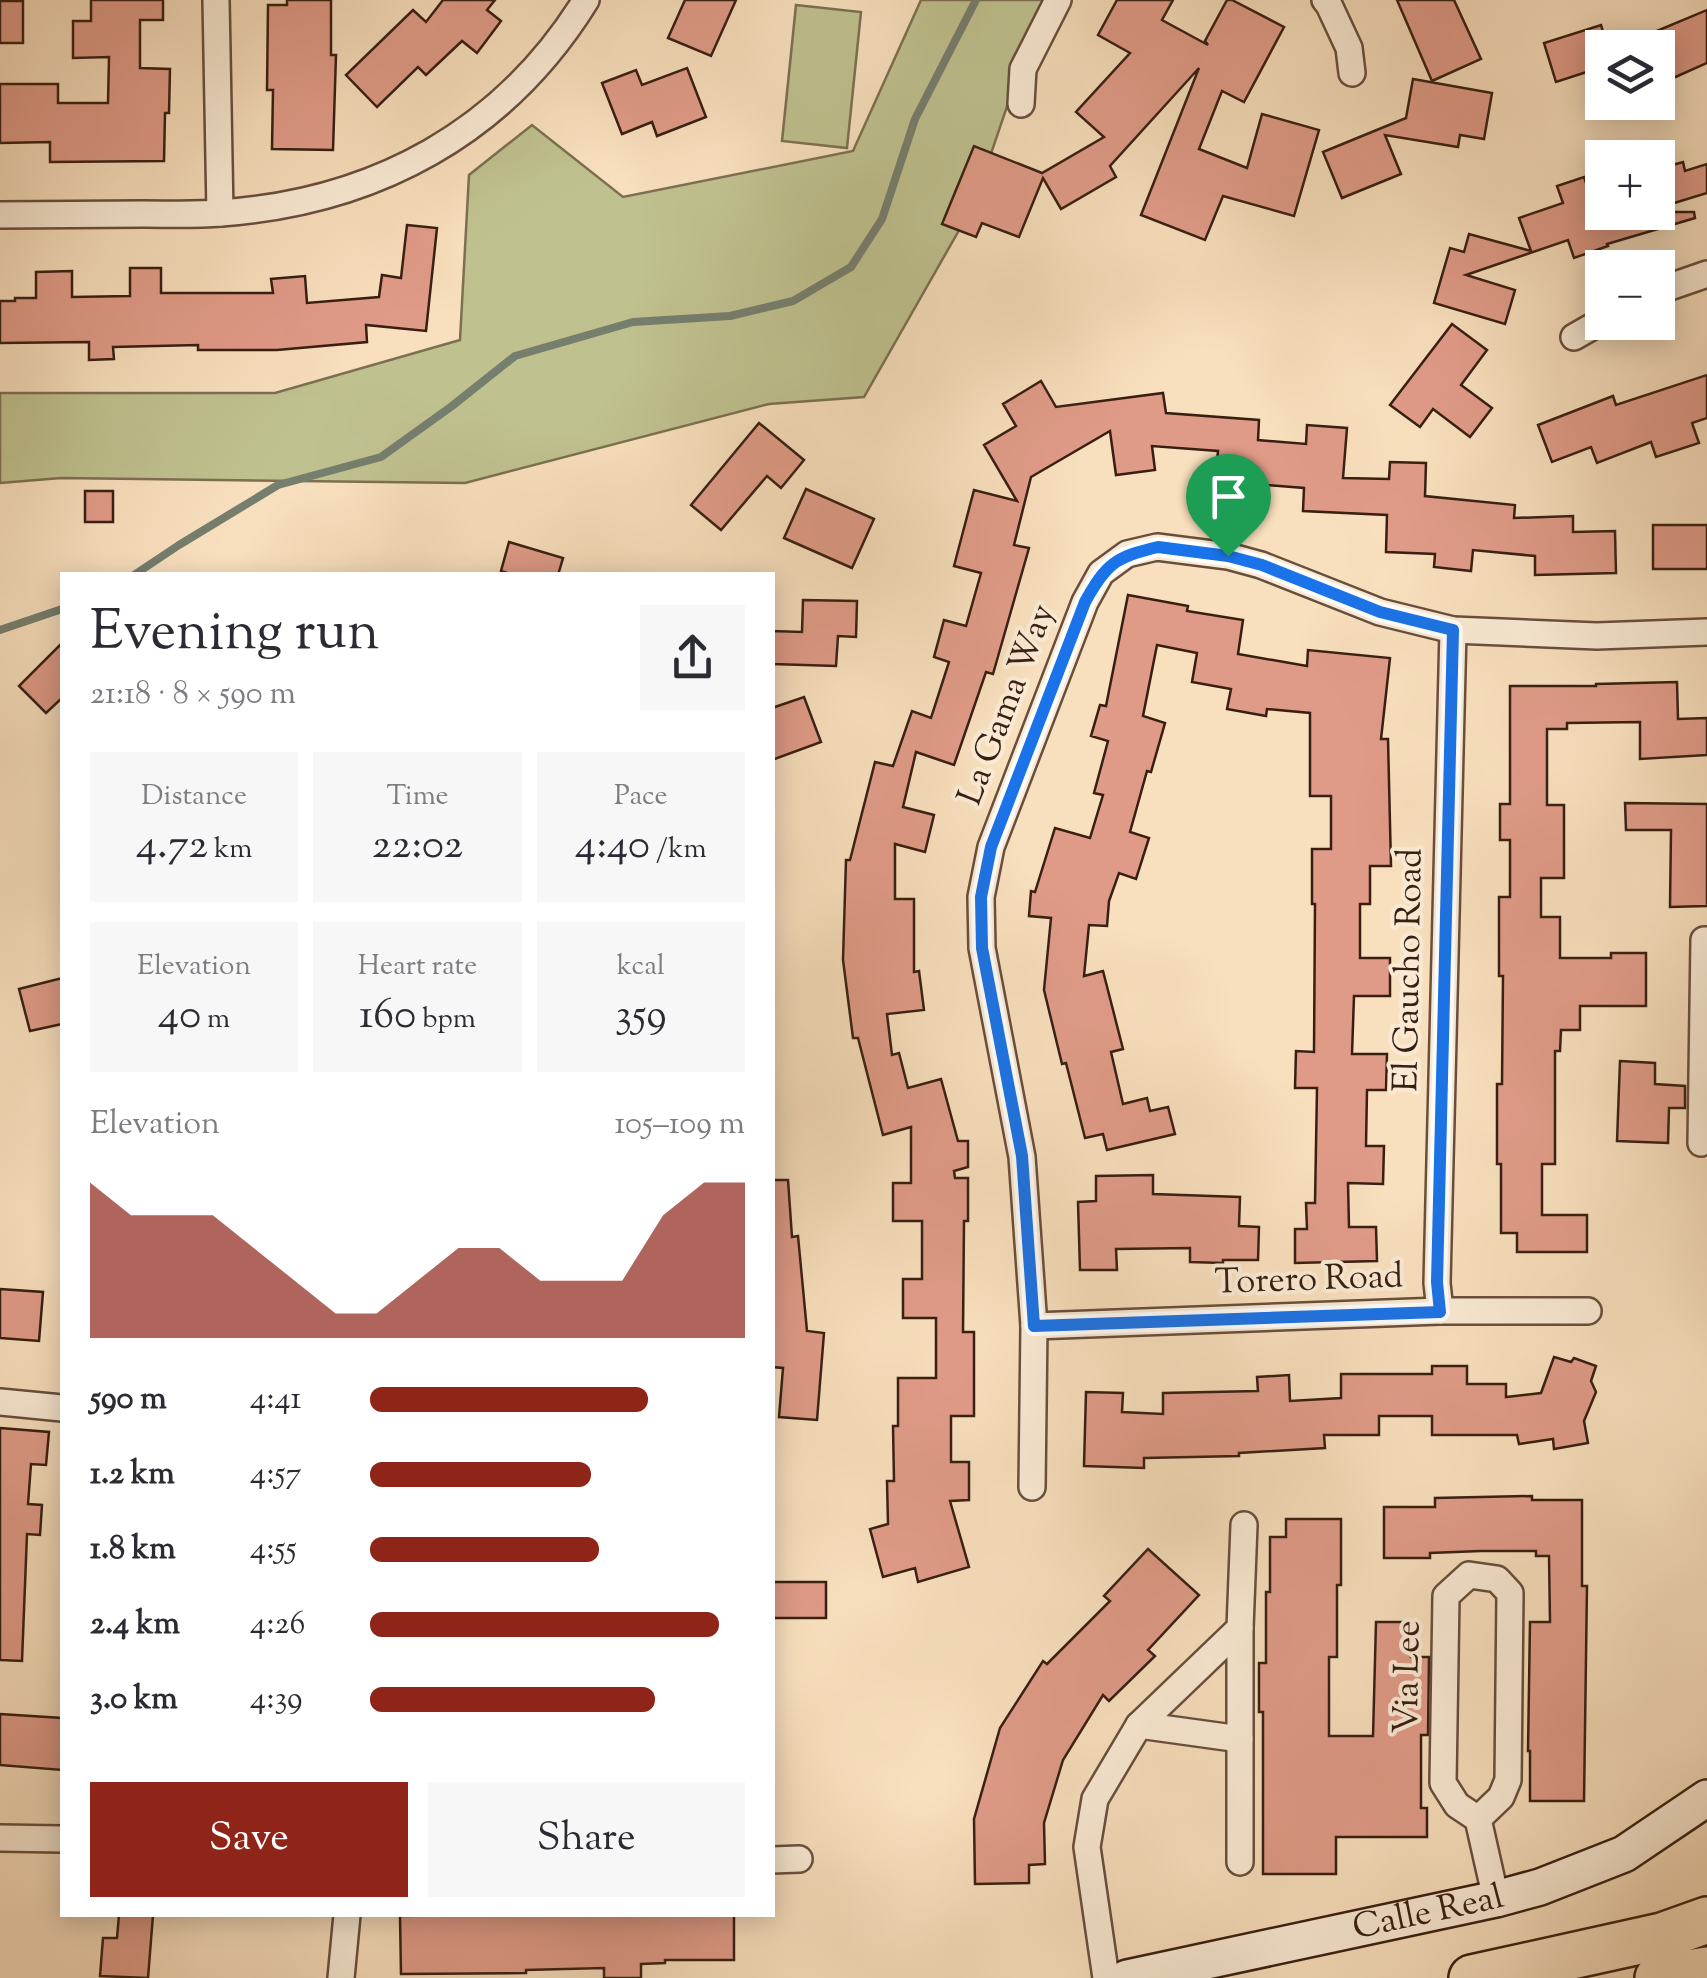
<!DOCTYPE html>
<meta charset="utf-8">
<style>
body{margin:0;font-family:"Sorts Mill Goudy",serif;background:#f7f7f7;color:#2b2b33;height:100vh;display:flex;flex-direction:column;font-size:38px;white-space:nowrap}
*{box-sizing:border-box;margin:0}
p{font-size:32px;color:#7c7c81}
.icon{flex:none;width:55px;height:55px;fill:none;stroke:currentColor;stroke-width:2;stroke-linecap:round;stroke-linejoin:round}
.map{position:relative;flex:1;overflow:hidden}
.drawer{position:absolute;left:60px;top:572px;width:715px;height:1345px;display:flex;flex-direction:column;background:#fff;border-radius:0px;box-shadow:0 5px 25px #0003}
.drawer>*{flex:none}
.fabs{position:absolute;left:1585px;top:30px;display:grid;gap:20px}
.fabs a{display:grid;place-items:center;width:90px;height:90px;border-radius:0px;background:#fff;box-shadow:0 5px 25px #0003;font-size:50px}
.pin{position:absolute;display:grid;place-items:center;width:85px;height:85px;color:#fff;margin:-102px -42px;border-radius:50% 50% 50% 0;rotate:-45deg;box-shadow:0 0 10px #0007}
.pin .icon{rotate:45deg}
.round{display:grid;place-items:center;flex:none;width:105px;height:105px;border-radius:0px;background:#f7f7f7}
.headline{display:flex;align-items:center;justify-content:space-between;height:170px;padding:0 30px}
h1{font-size:55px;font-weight:600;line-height:75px}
.stats{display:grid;grid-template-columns:repeat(3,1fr);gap:15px;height:170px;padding:10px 30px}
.stats div{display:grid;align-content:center;border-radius:0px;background:#f7f7f7;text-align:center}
.stats b{font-size:42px;font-weight:600}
.stats small{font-size:28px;font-weight:400}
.stats p{font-size:28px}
.chart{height:280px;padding:20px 30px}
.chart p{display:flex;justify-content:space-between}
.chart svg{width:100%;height:180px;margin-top:10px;fill:#8f2418;opacity:.7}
.cta{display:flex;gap:20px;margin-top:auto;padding:20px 30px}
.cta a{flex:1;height:115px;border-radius:0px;background:#8f2418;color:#fff;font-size:40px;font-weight:600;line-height:115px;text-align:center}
.cta a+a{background:#f7f7f7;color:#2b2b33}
ul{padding:0 30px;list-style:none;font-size:32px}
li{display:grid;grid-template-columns:160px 120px 1fr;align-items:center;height:75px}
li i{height:25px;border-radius:12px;background:#8f2418}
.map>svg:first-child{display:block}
.green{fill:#bfc18f;stroke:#7c7050;stroke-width:2.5}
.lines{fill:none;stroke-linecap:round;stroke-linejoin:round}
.stream{stroke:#767e6e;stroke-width:8}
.building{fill:#e09b88;stroke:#381f11;stroke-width:2.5}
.street-casing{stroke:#684f3c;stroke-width:30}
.secondary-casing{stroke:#381f11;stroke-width:40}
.highway-casing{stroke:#381f11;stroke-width:50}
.street{stroke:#faead4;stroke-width:25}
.secondary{stroke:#faead4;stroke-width:35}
.highway{stroke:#f8dfbd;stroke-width:45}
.route-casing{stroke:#fff;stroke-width:20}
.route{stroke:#1a73e8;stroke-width:12}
.labels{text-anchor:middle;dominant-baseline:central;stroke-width:8;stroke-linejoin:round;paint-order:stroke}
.street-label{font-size:35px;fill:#381f11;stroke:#faead4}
</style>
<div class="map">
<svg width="1707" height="1978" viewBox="0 0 1707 1978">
<rect width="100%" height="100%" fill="#f8dfbd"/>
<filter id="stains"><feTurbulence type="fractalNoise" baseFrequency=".002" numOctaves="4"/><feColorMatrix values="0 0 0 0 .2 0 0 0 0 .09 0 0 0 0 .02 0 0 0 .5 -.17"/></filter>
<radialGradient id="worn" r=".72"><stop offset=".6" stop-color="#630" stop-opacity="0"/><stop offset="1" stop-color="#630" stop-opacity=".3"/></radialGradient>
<g class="green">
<polygon points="921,0 1043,0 974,204 864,397 769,404 465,483 61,478 0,483 0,393 275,393 460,340 469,175 532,125 623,197 853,151"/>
<polygon points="796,5 861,12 847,148 782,141"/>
</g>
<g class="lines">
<g class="stream">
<polyline points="134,575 179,545 278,485 381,457 452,406 515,356 633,322 730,316 793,301 851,267 882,219 915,119 976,0"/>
<polyline points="0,630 62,609"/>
</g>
</g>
<g class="building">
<polygon points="91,0 163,0 163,20 140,20 140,68 170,69 169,113 165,113 164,161 50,162 50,142 0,143 0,84 58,84 58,103 108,103 109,57 73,58 73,21 91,21"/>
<polygon points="287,0 331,0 331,55 336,55 333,150 272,149 273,90 267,90 268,5 287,5"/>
<polygon points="443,0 495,0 487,10 501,21 477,53 462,41 426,75 418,67 377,107 346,75 413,10 426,22"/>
<polygon points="685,0 736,0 711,56 668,38"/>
<polygon points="1117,0 1173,0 1162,20 1208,45 1205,41 1227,0 1232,0 1284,27 1244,102 1222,91 1199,149 1247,168 1262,114 1319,130 1294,216 1223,196 1205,240 1141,215 1199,68 1110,166 1116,177 1061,209 1043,178 1019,237 982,223 976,237 942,224 974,146 1042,173 1104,137 1076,112 1130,53 1098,35"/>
<polygon points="1397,0 1454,0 1481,59 1432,81"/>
<rect x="0" y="1" width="23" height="42"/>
<polygon points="1707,10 1707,63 1671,79 1652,33"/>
<polygon points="1601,25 1608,48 1602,48 1602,67 1556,82 1544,43"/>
<polygon points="687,68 706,117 657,136 652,122 622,134 602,83 636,70 642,85"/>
<polygon points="1413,79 1492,93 1484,139 1460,135 1458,147 1385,135 1401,174 1342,198 1323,152 1406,118"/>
<polygon points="1683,162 1685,171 1707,164 1707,193 1658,208 1658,169"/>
<polygon points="1584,177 1596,212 1694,212 1695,218 1607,244 1608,246 1574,258 1568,240 1466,275 1515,290 1505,324 1434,303 1450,248 1464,252 1469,234 1531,251 1519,218 1563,203 1557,186"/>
<polygon points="407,225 437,228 426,331 366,325 367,342 277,350 198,350 198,345 113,347 114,359 89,360 89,342 0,343 0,301 15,301 15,298 36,298 36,272 72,271 72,297 130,296 130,268 161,268 161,293 273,293 271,279 305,276 307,303 379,297 382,275 401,278"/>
<polygon points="1452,324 1487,350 1461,385 1492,408 1470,437 1433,409 1420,427 1390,405"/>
<polygon points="1707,375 1707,418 1692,423 1699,443 1656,457 1651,442 1597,463 1591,447 1552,462 1538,425 1613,396 1616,405"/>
<polygon points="1041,381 1056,407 1163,393 1166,413 1259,420 1258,440 1306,444 1307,425 1347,428 1343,478 1389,479 1390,462 1426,463 1425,496 1515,505 1514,518 1573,516 1573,532 1615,531 1616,573 1535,575 1535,556 1473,550 1471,571 1434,567 1435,554 1386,552 1387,515 1303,511 1304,488 1255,484 1255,487 1215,484 1218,451 1152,446 1155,470 1116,475 1110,431 1031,477 1014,545 1029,548 993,674 986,672 954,765 916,752 903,807 934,815 925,852 895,844 895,899 914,899 914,972 919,971 924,1010 887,1014 892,1055 899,1053 908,1088 941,1079 958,1141 968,1141 968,1167 954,1171 955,1178 968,1178 968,1221 964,1221 963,1332 974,1332 974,1416 951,1416 951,1462 969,1462 969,1500 950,1501 969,1567 918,1582 915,1568 883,1577 870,1529 888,1524 887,1481 894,1481 893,1426 898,1426 898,1378 936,1378 936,1318 903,1318 903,1279 922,1279 922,1221 893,1221 893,1183 911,1183 911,1127 883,1135 858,1038 853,1038 843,960 846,860 850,860 875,762 893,766 912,711 931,718 949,662 934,657 944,620 966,626 981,573 954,566 974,490 1017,501 984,445 1016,426 1003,404"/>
<polygon points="759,423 804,460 781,488 767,476 721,530 691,505"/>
<polygon points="806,489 874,519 852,568 784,538"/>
<rect x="85" y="491" width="28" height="31"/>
<rect x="1653" y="525" width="54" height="44"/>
<polygon points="509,542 563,558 558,575 514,575 501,571"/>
<polygon points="1128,595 1188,606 1187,611 1243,620 1238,654 1307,666 1308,650 1390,658 1381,739 1388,739 1391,866 1370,866 1370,904 1360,904 1360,958 1390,958 1390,996 1354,996 1352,1054 1387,1054 1386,1090 1367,1090 1366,1146 1384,1146 1383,1184 1348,1183 1349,1227 1376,1227 1377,1261 1295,1263 1295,1229 1307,1229 1306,1203 1315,1203 1317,1088 1295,1088 1296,1051 1314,1052 1315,904 1312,904 1312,849 1331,849 1331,796 1310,796 1310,713 1267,709 1266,716 1227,709 1231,689 1192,682 1197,653 1157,645 1143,716 1165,723 1151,772 1147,771 1130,832 1149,838 1136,879 1119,873 1109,901 1107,926 1089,925 1084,976 1103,971 1123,1049 1111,1052 1123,1104 1147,1098 1150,1111 1168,1107 1175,1134 1107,1150 1103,1134 1085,1138 1066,1063 1062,1064 1044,990 1051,918 1029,916 1031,891 1035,892 1055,828 1090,838 1103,795 1094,793 1108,741 1091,736 1100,705 1106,706"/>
<polygon points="803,600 857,601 856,637 838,636 836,666 772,664 772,631 802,632"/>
<polygon points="62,643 62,698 46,713 19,686"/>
<polygon points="1677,682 1678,719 1707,718 1707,755 1640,759 1640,722 1567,723 1567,729 1547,729 1547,805 1564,805 1564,878 1541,878 1541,917 1560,917 1560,958 1611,958 1611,953 1646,953 1646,1006 1580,1006 1580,1030 1561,1030 1560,1051 1555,1051 1555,1164 1542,1164 1542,1215 1587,1215 1587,1252 1517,1252 1517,1233 1501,1233 1501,1164 1497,1164 1497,1084 1502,1084 1503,976 1499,976 1499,897 1510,897 1510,840 1500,840 1500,804 1510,804 1510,686 1596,686 1596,684"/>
<polygon points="804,697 821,742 772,760 772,708"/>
<polygon points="1625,803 1707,804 1707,906 1670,907 1671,830 1626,830"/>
<polygon points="62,978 62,1024 30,1031 19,989"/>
<polygon points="1620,1061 1655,1063 1655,1084 1685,1086 1685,1108 1669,1108 1668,1143 1617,1141"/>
<polygon points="1153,1175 1153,1194 1240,1197 1239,1226 1259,1227 1258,1260 1223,1260 1223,1263 1190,1262 1190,1248 1116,1249 1117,1270 1080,1270 1078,1202 1096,1201 1096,1176"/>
<polygon points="772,1180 788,1180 792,1237 798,1236 807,1331 824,1333 817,1420 779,1417 783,1368 772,1367"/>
<polygon points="0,1289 43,1292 39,1341 0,1338"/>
<polygon points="1554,1357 1571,1362 1574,1358 1596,1366 1591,1381 1596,1392 1584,1421 1588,1443 1554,1449 1553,1439 1519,1444 1517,1435 1432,1435 1432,1416 1379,1416 1379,1435 1324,1435 1325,1448 1239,1453 1239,1456 1144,1458 1144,1468 1084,1466 1086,1392 1123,1393 1122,1412 1163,1414 1163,1393 1258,1391 1257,1377 1289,1375 1290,1401 1341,1398 1341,1374 1432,1374 1432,1366 1467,1366 1467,1384 1506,1384 1506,1397 1541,1393"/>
<polygon points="0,1428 49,1432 46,1465 31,1464 28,1504 42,1505 40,1535 27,1534 22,1661 0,1660"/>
<polygon points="1532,1496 1532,1500 1582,1500 1582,1586 1587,1586 1584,1801 1530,1801 1530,1751 1528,1751 1530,1622 1550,1622 1549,1556 1536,1556 1536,1551 1481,1551 1430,1553 1430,1558 1384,1558 1384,1507 1435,1507 1435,1498"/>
<polygon points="1286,1519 1341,1519 1341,1585 1337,1585 1337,1657 1329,1657 1329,1736 1373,1736 1376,1622 1411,1622 1411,1657 1429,1657 1428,1735 1421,1735 1421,1808 1427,1808 1427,1837 1336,1837 1336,1874 1263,1874 1263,1712 1259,1712 1259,1663 1266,1663 1266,1592 1270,1592 1270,1537 1286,1537"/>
<polygon points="1148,1549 1199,1595 1148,1650 1155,1656 1109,1701 1103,1695 1063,1760 1044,1823 1045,1864 1029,1865 1029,1883 975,1884 974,1819 1000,1728 1043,1661 1047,1664 1110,1601 1104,1596"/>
<rect x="772" y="1582" width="54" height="36"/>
<polygon points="0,1714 62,1718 62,1770 0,1765"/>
<polygon points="119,1915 153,1915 148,1978 100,1976 103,1938 117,1938"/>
<polygon points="464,1915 734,1915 734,1960 665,1960 665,1963 641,1964 641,1978 604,1978 604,1968 526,1970 526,1973 401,1974 400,1916"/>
</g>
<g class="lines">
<defs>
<g id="street">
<polyline points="216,0 220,213"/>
<polyline points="1325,0 1329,5 1349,48 1352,73"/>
<polyline points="1021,104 1023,69 1058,0"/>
<path d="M0,215C48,215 96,214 144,214C170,214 195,215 221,213C375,202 504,133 586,0"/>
<polyline points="1658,291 1707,274"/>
<polyline points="1574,337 1602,321"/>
<polyline points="1701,1143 1704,940 1707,940"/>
<polyline points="1440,1311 1437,1283 1453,630"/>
<polyline points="1034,1326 1440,1311 1588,1311"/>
<polyline points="0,1402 62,1408"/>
<polyline points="1032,1487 1034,1326 1022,1157 982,948 981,897 991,847 1085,602 1101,573 1127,554 1157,547 1228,556 1261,565 1380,612 1453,630 1597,636 1707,632"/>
<polyline points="1240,1628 1240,1862"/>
<polyline points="1139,1725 1240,1739"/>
<polyline points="1478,1819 1501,1797 1508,1780 1510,1593 1497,1579 1469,1575 1446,1596 1443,1783 1457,1805 1478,1819 1496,1899"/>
<polyline points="0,1838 62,1839"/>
<polyline points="772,1860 799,1859"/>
<polyline points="341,1978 347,1915"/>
<polyline points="1106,1978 1087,1847 1095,1799 1139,1725 1240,1628 1244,1525"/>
</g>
<g id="secondary">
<path id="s1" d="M1127,1978L1496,1899L1540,1887L1624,1854L1707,1798"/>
</g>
<g id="highway">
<polyline points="1472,1978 1662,1936 1707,1920"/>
<polyline points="1658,1978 1707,1970"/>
</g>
</defs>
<use href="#street" class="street-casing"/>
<use href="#secondary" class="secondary-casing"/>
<use href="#highway" class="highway-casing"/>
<use href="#street" class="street"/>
<use href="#secondary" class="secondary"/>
<use href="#highway" class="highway"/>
</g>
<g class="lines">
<defs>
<path id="route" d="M1158,547L1228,556L1262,565L1380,612L1453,630L1437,1282L1440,1312L1034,1326L1022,1156L982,948L981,897L991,847L1085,602C1106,564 1115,557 1158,547Z"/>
</defs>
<use href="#route" class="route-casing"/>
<use href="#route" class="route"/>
</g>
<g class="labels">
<g class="street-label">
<text transform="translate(1008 705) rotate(-69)">La Gama Way</text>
<text transform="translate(1410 970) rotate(-89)">El Gaucho Road</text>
<text transform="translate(1309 1281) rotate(-2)">Torero Road</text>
<text transform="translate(1409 1677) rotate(-89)">Via Lee</text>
<text stroke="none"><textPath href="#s1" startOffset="308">Calle Real</textPath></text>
</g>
</g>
<rect width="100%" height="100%" filter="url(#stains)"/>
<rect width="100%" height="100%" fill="url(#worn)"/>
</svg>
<div class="fabs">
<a><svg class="icon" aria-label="layers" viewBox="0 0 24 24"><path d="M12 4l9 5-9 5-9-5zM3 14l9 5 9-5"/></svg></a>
<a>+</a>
<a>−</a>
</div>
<div class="pin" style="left:1228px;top:556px;background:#1e9e55"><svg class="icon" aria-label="arrive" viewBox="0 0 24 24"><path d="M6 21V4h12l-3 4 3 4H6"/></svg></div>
<section class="drawer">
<div class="headline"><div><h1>Evening run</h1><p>21:18 · 8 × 590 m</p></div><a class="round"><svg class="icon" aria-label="share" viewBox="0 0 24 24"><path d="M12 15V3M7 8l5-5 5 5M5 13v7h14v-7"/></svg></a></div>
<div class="stats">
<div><p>Distance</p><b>4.72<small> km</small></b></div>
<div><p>Time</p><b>22:02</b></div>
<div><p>Pace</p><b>4:40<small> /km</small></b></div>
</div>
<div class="stats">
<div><p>Elevation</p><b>40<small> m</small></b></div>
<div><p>Heart rate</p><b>160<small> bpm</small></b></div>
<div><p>kcal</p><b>359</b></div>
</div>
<div class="chart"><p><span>Elevation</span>105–109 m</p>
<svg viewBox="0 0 160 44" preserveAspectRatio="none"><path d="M0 44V6L10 14L20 14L30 14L40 22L50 30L60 38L70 38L80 30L90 22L100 22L110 30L120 30L130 30L140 14L150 6L160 6V44z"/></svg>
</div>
<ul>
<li><b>590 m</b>4:41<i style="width:74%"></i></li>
<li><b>1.2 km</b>4:57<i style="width:59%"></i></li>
<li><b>1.8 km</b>4:55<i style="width:61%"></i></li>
<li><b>2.4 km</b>4:26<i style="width:93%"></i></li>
<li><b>3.0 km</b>4:39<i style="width:76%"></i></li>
</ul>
<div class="cta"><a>Save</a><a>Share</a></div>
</section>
</div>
